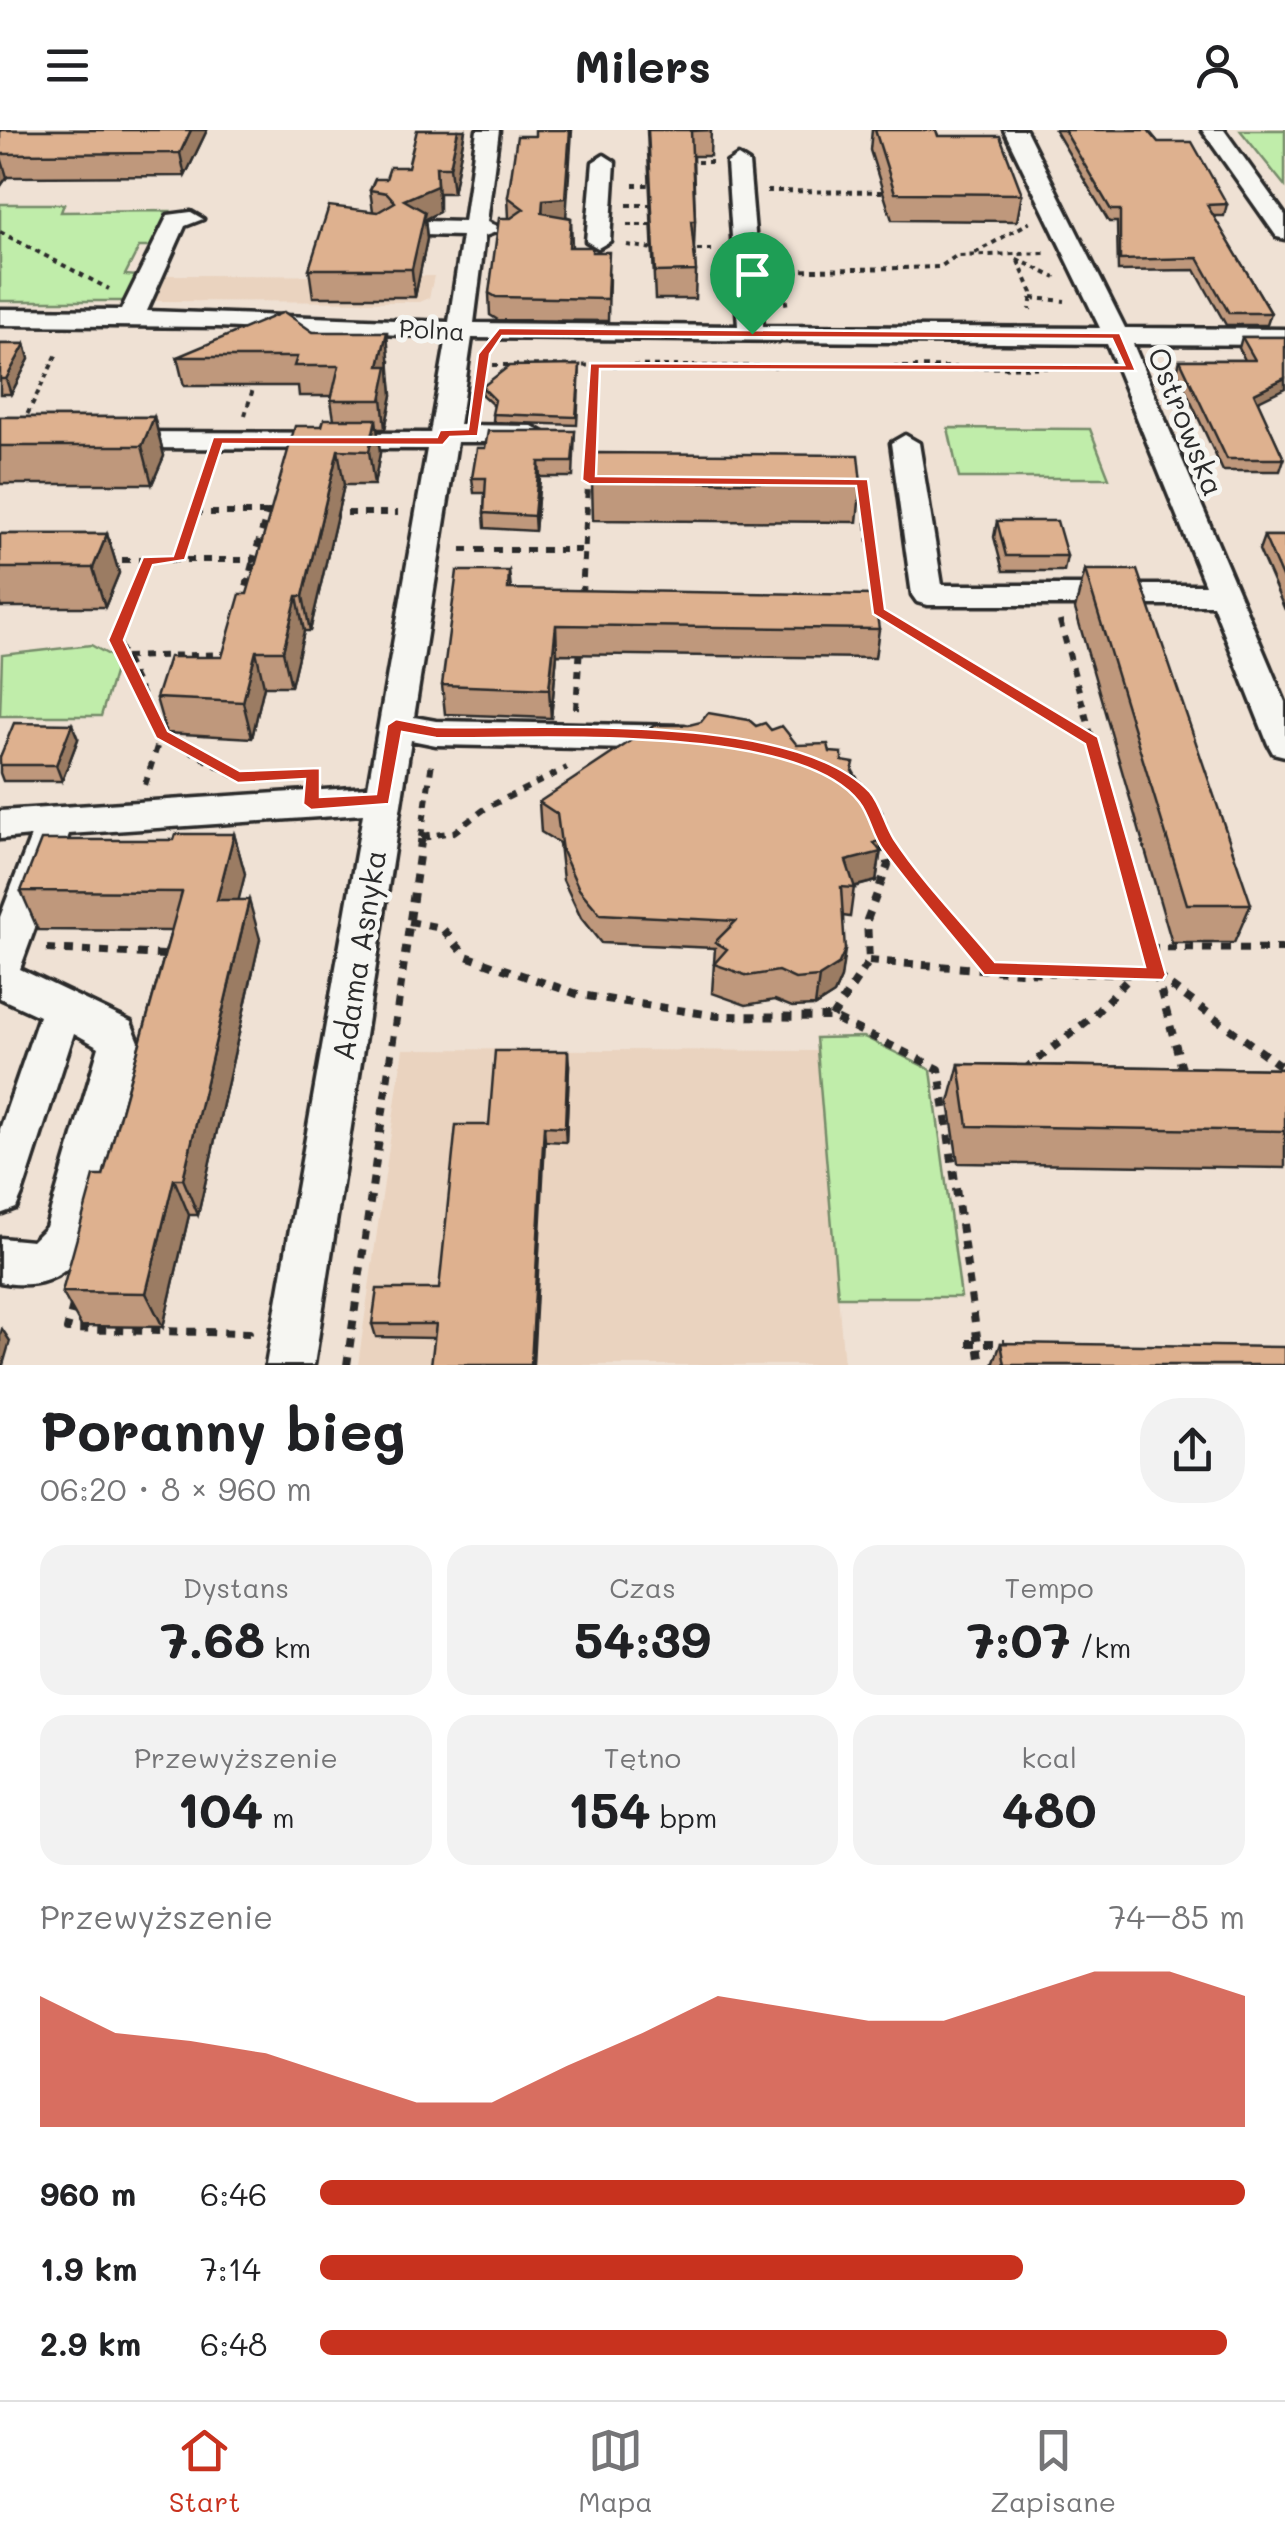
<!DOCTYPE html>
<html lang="pl">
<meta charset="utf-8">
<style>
body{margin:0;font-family:Mali,sans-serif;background:#f2f2f2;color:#202124;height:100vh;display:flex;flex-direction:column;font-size:38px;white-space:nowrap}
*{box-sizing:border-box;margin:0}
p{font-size:32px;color:#757577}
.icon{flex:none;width:55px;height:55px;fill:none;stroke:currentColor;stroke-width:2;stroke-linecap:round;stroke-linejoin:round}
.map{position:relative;height:1235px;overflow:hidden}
.panel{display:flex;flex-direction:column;background:#fff;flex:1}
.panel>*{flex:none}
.pin{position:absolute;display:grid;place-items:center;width:85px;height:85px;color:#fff;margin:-102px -42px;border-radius:50% 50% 50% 0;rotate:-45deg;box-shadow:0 0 10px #0007}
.pin .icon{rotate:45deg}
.round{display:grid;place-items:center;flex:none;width:105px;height:105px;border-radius:40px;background:#f2f2f2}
.head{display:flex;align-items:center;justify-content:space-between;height:170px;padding:0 40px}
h1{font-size:55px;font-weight:800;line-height:75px}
.stats{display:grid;grid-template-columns:repeat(3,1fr);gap:15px;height:170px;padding:10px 40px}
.stats div{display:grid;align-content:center;border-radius:25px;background:#f2f2f2;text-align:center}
.stats b{font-size:50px;font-weight:800}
.stats small{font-size:28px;font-weight:400}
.stats p{font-size:28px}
.chart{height:280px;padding:20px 40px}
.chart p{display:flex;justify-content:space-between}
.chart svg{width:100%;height:180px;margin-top:10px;fill:#c8321e;opacity:.7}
ul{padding:0 40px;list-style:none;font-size:32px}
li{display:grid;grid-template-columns:160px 120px 1fr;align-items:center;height:75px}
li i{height:25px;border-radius:12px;background:#c8321e}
header{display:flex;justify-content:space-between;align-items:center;height:130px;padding:0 40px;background:#fff;font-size:45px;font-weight:800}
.dock{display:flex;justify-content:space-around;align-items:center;height:140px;border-top:2px solid #e0e0e0;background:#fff;font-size:28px;color:#757577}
.dock a{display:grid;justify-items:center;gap:5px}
.dock .active{color:#c8321e}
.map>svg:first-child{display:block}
.built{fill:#ead3bf}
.green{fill:#c0edaa;stroke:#768c6a;stroke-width:2.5}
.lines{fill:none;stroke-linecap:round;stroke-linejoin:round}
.minor-casing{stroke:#2b2b2b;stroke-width:7}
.path-far2{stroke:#2b2b2b;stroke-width:4;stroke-dasharray:5 5;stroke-linecap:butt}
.path-far1{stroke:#2b2b2b;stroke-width:6;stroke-dasharray:8 8;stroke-linecap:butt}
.path{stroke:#2b2b2b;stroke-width:8;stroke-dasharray:9 9;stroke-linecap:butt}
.minor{fill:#f6f6f2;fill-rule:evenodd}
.wall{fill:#bf987b;stroke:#2b2b2b;stroke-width:2.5}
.shaded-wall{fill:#9b7c64;stroke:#2b2b2b;stroke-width:2.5}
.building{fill:#deb18f;stroke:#2b2b2b;stroke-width:2.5}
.route{fill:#c8321e;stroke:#fff;stroke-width:2.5;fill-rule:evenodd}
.labels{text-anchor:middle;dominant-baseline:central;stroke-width:10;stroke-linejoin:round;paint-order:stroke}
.far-street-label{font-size:25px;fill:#2b2b2b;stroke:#f6f6f2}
.street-label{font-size:30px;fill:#2b2b2b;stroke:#f6f6f2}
</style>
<header><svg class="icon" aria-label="menu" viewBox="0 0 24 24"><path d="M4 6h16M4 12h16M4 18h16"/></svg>Milers<svg class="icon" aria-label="person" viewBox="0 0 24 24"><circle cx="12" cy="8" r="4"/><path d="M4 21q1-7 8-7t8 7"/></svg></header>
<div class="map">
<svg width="1285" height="1235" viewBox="0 0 1285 1235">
<rect width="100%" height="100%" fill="#efe1d4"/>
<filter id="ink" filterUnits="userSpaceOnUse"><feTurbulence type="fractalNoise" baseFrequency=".01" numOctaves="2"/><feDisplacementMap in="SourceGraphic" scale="20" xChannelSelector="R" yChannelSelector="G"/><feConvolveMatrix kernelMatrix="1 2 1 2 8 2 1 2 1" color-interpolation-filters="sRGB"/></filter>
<g filter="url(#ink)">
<g class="built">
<polygon points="167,145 434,146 429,168 420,172 154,171"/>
<polygon points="403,919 817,921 844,1235 358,1235"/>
</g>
<g class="green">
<polygon points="1240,0 1285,0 1285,56"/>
<polygon points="0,74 64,74 61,82 170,81 153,117 139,117 125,145 139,146 127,171 0,171"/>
<polygon points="948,298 1090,299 1109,348 959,348"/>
<polygon points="91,515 118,530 101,586 0,586 2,525"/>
<polygon points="864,907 931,940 961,1167 838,1167 816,908"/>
</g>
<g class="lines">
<defs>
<g id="minor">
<path d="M477,0H499L487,92L504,99L485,106L474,193L738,196L727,33L738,26L749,33L763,196L1100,198L1004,0H1026L1125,198L1285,199V215L1133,214L1285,572V626L1273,623L1268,614L1213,475H928L917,472L912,465L891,313L905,305L919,313L942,455H1205L1107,214L472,208L459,295L532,296L546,304L532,312H457L414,587L436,591L684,596L696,599L701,608L696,617L684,620L436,615L411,610L314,1235H266L363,684L69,704L20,839L131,892L141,917L82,1120C64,1151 34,1159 0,1152V1108L32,1111L46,1097L99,917L74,903L22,1064L16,1078L0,1084V999L39,886L0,868V787L31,706L0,709V681L368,657L427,319L114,318L100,310L114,302L430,303L447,207L218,197L0,195V179L121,180L168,85L191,82L203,89L185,96L147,181L449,192L462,106L423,105L411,98L423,91L464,92Z"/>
<polygon points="1202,0 1224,0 1285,85 1285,109 1277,107"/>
<polygon points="604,25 615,32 610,111 598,118 586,111 593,32"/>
</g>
</defs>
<use href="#minor" class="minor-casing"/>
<g class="path-far2">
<polyline points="687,32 714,32"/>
<polyline points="633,55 651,55"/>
<polyline points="767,61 890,62"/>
<polyline points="627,75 655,75"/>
<polyline points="627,95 656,95"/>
<polyline points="0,102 109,159"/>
<polyline points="627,115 659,120"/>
<polyline points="687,120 714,120"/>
<polyline points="975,123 1030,92"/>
<polyline points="1017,129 1056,148"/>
<polyline points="1018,131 1032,163 1030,180"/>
<polyline points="781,140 787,179"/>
<polyline points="773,141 940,137 956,126 1046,123"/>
<polyline points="1032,168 1065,171"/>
<polyline points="483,235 1100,238"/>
<polyline points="245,285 256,249"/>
<polyline points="23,293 58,222"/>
<polyline points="591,306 595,235"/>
</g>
<g class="path-far1">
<polyline points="855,352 863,352 878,481 1092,610"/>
<polyline points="194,383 267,383"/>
<polyline points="331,383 398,383"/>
<polyline points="461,420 584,420"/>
<polyline points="106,430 253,430 267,383 278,383"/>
<polyline points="178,430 209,336"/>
<polyline points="582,464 591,303"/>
<polyline points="242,472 253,430"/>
<polyline points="1060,491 1119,707"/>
<polyline points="125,527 229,524"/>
<polyline points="576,579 580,516"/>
<polyline points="166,587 161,604 235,646"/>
<polyline points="145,655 161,604 116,509 148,430"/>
<polyline points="881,700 882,707"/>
<polyline points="421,707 454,702 486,678 567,638"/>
<polyline points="421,707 432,632"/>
</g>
<g class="path">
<polyline points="1118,705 1183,942"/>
<polyline points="421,707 436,705"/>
<polyline points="887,713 990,839"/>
<polyline points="409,792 442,798 466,826 580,865 718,886 832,887 939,939 981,1235"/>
<polyline points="1149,818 1285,819"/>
<polyline points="47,819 166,825"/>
<polyline points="869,831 1020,842 1156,845 1285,939"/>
<polyline points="832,887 869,831 867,790 888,735 882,705"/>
<polyline points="1024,940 1091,888 1131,846"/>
<polyline points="73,1176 67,1199 249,1203 248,1209"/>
<polyline points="967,1213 1005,1213"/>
<polyline points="347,1235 422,705"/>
</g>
<use href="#minor" class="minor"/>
</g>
<g class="wall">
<polygon points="0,0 207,0 185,46 7,47 0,57"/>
<polygon points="465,0 453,63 439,63 439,82 425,89 427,109 415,167 313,167 309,139 373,81 370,60"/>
<polygon points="647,0 711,0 710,26 693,26 695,91 694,118 696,141 695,169 655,169"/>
<polygon points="872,0 936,0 938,6 1022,64 1017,91 892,90 870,20"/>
<polygon points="1055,0 1148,0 1158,12 1227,74 1224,86 1213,86 1271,183 1267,195 1226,195 1195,140 1118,141 1117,92 1109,92"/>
<polygon points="508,67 571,88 572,117 592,122 609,144 608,191 498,190 490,185 489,163 509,88"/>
<polygon points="313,202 390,231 389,239 392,265 385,299 377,299 380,323 374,355 344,355 310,501 304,501 291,556 264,556 252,608 166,603 156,568 222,527 247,464 322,296 334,289 331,270 332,266 299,266 298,256 184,256 177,227"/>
<polygon points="1242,207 1285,207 1257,271 1284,329 1280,341 1223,341 1177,242 1180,230 1245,230 1239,218"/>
<polygon points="0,214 25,214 29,229 11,264 0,264"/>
<polygon points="580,235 577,295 493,292 494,276 482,265 482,257"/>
<polygon points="0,287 154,287 164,326 152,354 0,354"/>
<polygon points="575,301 573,347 540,347 535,401 485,398 484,383 485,363 474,363 472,348 485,318"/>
<polygon points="592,351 861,353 857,392 593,390"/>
<polygon points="997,391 1067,426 1064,441 1003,441 994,407"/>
<polygon points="0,404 107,404 119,443 105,477 0,477"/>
<polygon points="1264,406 1285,406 1285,480 1259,420"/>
<polygon points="1085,440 1251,774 1234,813 1172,813 1075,479"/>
<polygon points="509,441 511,459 879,499 875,528 557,524 551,588 445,584 442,555"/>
<polygon points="756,596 771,600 797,615 830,622 853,641 880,691 885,694 876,751 854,757 850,787 843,786 841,848 834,864 815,876 792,877 775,870 746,875 712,863 715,818 601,813 581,788 563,750 559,713 541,702 539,672"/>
<polygon points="78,609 62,651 3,651 0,643 0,627"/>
<polygon points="234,704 245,744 238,770 260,809 198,1085 189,1085 163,1197 81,1196 62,1162 103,1046 171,801 38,800 21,761 174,710"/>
<polygon points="959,934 1285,939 1285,1038 958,1033 949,972"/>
<polygon points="569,936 566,1012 545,1011 434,1208 376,1207 372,1194 439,1159 489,995"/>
<polygon points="1001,1213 1285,1235 993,1235"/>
</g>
<g class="shaded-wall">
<polygon points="191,0 207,0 185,46 180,23"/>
<polygon points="458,0 465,0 453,63 450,37"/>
<polygon points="570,0 572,0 566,89 542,83 543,70"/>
<polygon points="0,24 7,47 0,57"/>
<polygon points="436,37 439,82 425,89 427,109 415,167 404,70"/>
<polygon points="387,202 392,265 385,299 379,236"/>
<polygon points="25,214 29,229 11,264 6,249"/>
<polygon points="1285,248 1285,258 1250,275 1254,263"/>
<polygon points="154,287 164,326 152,354 142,316"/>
<polygon points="376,289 380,323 374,355 369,321"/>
<polygon points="338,320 344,355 310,501 303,466"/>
<polygon points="539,332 540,347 535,401 534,386"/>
<polygon points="107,404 119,443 105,477 93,438"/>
<polygon points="297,466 304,501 291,556 283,521"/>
<polygon points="556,495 557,524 551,588 549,559"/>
<polygon points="256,521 264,556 252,608 243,572"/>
<polygon points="72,594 78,609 62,651 56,635"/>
<polygon points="882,682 879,699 885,694 876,751 852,757 846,731"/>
<polygon points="234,704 245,744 229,809 217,770"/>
<polygon points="249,770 260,809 198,1085 183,1049"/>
<polygon points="845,820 841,848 834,864 815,876 819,847"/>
<polygon points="568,921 569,936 566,1012 565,997"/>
<polygon points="544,996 545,1011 533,1235 531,1235"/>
<polygon points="174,1049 189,1085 163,1197 146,1163"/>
<polygon points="2,1199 10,1211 3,1235 0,1235 0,1205"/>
</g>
<g class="building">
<polygon points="0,0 191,0 180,23 0,24"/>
<polygon points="417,0 458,0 450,37 436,37 437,56 404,70 425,82 412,139 309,139 329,76 378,82 395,72 387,63 370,60 375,49 386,49 390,37 408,37"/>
<polygon points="535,0 570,0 565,68 543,70 542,83 571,88 569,117 592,117 592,122 609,122 607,169 496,167 489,163 499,88 511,88 524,79 508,67 517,6 535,6"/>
<polygon points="648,0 711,0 691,1 695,91 691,91 696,141 655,142"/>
<polygon points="875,0 936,0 938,6 1000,6 1022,64 895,63"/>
<polygon points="1064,0 1148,0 1158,12 1192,12 1227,74 1207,75 1271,183 1229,183 1198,128 1120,130 1120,80 1111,80"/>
<polygon points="284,182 313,202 387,202 379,236 388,236 381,270 331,270 339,236 294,236 297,227 177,227"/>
<polygon points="1242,207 1285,207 1285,248 1254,263 1284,329 1227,329 1180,230 1255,230"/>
<polygon points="0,214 25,214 6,249 0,249"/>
<polygon points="580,235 576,287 492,284 495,270 482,257 509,236"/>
<polygon points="0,287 154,287 142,316 0,316"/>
<polygon points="324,289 376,289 369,321 338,320 303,466 297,466 283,521 256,521 243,572 156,568 169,527 222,527 240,464 247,464 295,296 322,296"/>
<polygon points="488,301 575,301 572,332 539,332 534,386 484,383 486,348 472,348 477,318 485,318"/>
<polygon points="594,323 858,325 861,353 592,351"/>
<polygon points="997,391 1057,391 1067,426 1006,426"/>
<polygon points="0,404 107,404 93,438 0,438"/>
<polygon points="1264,406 1285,406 1285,454"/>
<polygon points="1085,440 1137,440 1251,774 1187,774"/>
<polygon points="457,441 509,441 508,459 874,465 879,499 556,495 549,559 442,555"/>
<polygon points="708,583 749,590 756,596 765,593 771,600 782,596 797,615 828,614 830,622 842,623 842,631 854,633 852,641 882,682 876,688 885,694 877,700 884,708 874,713 881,722 846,731 855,758 841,757 845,820 838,835 819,847 795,849 778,841 748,846 714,834 727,819 715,812 736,791 600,784 579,759 562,721 557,684 539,672 655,595 689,595 701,592"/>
<polygon points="14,593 72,594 56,635 0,635 0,627"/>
<polygon points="176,704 234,704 217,770 249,770 183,1049 174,1049 146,1163 62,1162 94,1046 103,1046 182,762 21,761 41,710 174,710"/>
<polygon points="495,921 568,921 565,997 544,996 531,1235 431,1235 436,1194 372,1194 377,1159 439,1159 456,995 489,995"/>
<polygon points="959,934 1285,939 1285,1001 968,996"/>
<polygon points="1001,1213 1285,1217 1285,1235 1005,1235"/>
</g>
</g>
<path class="route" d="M499,198L1120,203L1136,241L600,239L596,346L868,349L885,479L1098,607L1166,845L1163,850L984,845C950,803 915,763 883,720C872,705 870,686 859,672C797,592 533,610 436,608L402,602L389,674L311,680L303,674L305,649L238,653L156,608L108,510L143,427L173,426L213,307H437L440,300L468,299L478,224ZM502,206L1112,209L1124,235L590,233L582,350L589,354L856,356L873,484L1085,614L1145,837L995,832C962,792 923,753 894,709C885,695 881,675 870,662C795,582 544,599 436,597L396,589L387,595L376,664L320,667V638L240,641L168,601L124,510L153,435L185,430L223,314L443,315L450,307L478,306L490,224Z"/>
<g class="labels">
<g class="far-street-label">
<text transform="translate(432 199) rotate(3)">Polna</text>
</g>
<g class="street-label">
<text transform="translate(1187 291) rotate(68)">Ostrowska</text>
<text transform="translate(358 825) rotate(-81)">Adama Asnyka</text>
</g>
</g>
</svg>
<div class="pin" style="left:752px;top:204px;background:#1e9e55"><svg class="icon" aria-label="arrive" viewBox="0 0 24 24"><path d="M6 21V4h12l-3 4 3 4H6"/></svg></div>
</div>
<section class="panel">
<div class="head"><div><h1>Poranny bieg</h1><p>06:20 · 8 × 960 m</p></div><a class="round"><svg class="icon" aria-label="share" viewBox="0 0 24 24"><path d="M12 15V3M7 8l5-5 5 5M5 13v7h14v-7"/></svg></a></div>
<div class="stats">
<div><p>Dystans</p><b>7.68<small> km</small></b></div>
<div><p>Czas</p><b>54:39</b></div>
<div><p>Tempo</p><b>7:07<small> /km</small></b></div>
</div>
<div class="stats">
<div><p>Przewyższenie</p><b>104<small> m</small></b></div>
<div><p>Tętno</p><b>154<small> bpm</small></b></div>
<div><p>kcal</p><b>480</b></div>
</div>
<div class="chart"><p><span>Przewyższenie</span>74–85 m</p>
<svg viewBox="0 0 160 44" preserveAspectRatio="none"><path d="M0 44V12L10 21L20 23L30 26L40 32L50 38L60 38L70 29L80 21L90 12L100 15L110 18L120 18L130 12L140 6L150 6L160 12V44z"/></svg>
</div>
<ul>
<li><b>960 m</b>6:46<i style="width:100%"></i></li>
<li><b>1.9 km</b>7:14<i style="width:76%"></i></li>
<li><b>2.9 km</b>6:48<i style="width:98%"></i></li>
</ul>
</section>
<nav class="dock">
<a class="active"><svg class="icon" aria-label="home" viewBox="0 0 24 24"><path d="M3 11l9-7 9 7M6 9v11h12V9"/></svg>Start</a>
<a><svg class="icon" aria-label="map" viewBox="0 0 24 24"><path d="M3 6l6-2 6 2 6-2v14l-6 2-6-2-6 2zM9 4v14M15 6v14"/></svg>Mapa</a>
<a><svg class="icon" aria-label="saved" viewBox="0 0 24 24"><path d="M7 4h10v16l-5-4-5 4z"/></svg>Zapisane</a>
</nav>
